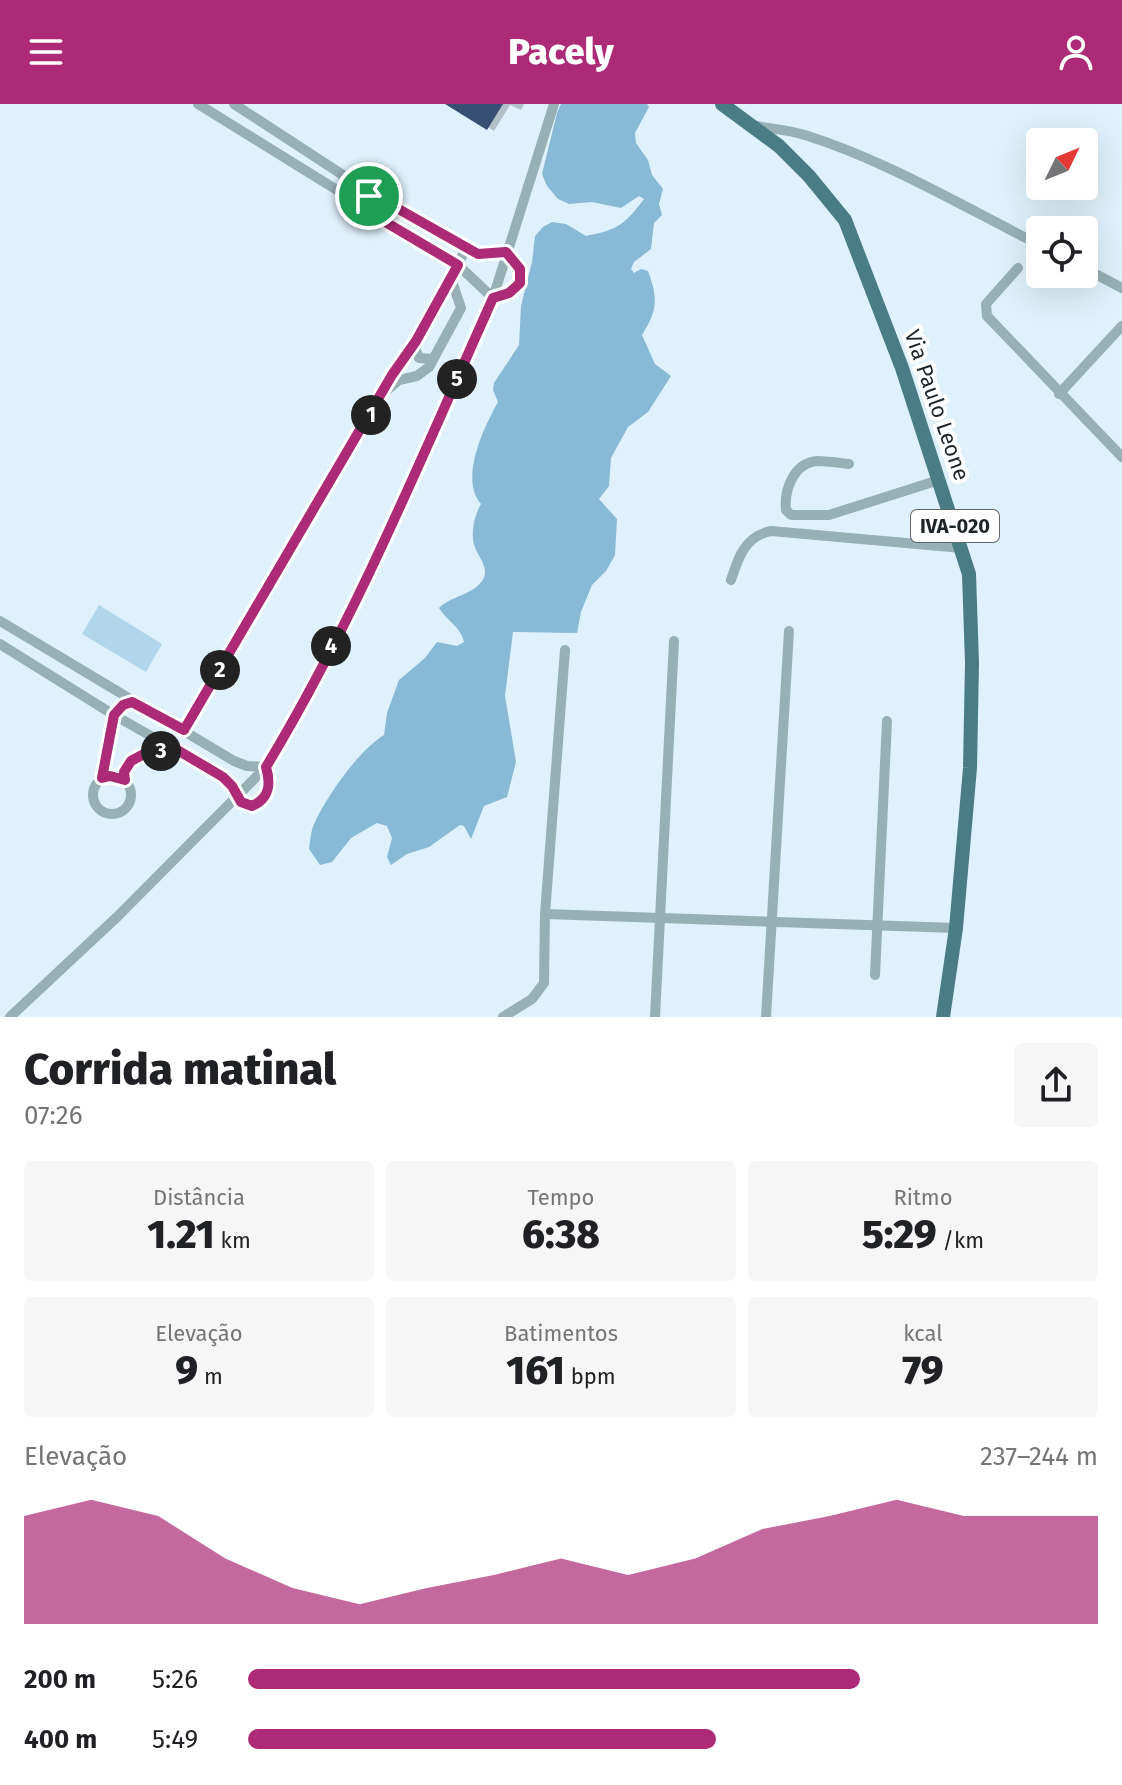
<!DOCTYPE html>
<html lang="pt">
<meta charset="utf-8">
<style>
body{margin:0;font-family:"Fira Sans",sans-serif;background:#f6f6f6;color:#202124;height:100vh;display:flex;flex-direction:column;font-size:30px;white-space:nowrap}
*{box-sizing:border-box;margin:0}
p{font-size:26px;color:#757577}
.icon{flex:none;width:44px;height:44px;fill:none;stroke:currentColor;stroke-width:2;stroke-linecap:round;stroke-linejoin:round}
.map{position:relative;height:913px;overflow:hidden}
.sheet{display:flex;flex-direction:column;background:#fff;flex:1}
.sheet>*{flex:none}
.needle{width:52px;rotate:47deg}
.fabs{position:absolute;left:1026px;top:24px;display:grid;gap:16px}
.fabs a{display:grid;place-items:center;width:72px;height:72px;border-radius:8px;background:#fff;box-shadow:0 8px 32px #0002;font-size:40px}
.pin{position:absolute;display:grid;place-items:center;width:68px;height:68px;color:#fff;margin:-34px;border:4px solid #fff;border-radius:50%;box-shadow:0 2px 8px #0007}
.km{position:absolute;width:40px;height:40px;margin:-20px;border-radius:50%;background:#222;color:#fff;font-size:22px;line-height:40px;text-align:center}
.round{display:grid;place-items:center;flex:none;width:84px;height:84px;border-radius:8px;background:#f6f6f6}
.overview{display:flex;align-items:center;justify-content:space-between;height:136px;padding:0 24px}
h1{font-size:44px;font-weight:800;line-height:60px}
.figures{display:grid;grid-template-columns:repeat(3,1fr);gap:12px;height:136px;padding:8px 24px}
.figures div{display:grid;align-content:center;border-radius:8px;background:#f6f6f6;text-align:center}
.figures b{font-size:40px;font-weight:800}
.figures small{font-size:22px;font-weight:400}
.figures p{font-size:22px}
.chart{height:224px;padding:16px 24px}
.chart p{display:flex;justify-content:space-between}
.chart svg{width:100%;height:144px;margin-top:8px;fill:#ac2a76;opacity:.7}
ul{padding:0 24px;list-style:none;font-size:26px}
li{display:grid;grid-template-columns:128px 96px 1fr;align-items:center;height:60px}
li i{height:20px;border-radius:10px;background:#ac2a76}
header{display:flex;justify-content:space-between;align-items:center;height:104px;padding:0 24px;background:#ac2a76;color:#fff;font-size:36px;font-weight:800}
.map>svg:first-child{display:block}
.green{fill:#b1d6ec}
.forest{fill:#88b9d6}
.shadow{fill:#0003}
.building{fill:#364f72}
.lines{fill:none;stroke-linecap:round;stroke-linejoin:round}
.minor{stroke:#96b0b5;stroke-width:10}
.major{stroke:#4a7c86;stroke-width:14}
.route-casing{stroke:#fff;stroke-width:16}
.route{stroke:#ac2a76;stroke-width:10}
.labels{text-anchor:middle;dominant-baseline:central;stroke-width:8;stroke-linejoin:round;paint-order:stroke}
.shield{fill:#fff;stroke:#616668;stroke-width:2}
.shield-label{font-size:20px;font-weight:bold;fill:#1d2428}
.street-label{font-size:22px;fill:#1d2428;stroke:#fff}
</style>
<header><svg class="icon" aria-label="menu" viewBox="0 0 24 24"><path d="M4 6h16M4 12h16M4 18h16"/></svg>Pacely<svg class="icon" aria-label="person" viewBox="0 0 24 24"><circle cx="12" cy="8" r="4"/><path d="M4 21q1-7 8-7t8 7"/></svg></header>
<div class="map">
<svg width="1122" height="913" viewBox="0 0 1122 913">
<rect width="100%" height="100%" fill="#dff1fc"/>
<polygon class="green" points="99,501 162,540 146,568 82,530"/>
<path class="forest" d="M561,0H647L649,3L635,29L636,39L648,56L652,71L663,85L659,100L662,111L654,119L651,145L634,158L631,165L634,169L641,165L648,167C658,195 658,205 642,231L655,260L671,272L648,308L628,323L611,354L609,382L599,395L617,415L615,451L606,467L592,481L581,508L577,529L513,528L505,592L516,658L507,693L484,702L471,735L464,722L460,721L429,743L407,750L391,761L387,753L392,734L387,722L377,719L351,734L332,758L320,761L309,745C310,737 311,727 314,720C327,692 358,647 384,631L387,609L399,576L425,554L437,538L457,542L464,538C461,523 447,517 439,504C451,492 472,491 482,477C492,463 474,450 473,436C472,424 475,410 481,400C459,375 484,323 498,298L493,286L494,279L519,241L521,202L532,158L535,132L543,123L552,118L566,120L586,132C618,126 625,120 644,95L639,92L621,104L592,98L569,100L558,95L547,82L542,70L557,9Z"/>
<polygon class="shadow" points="452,0 524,0 521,6 510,1 494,27"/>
<polygon class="building" points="445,0 503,0 487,26"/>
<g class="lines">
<g class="minor">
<polyline points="198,0 458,161 493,194"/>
<path d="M234,0L372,90L466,145C481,152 491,151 506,148"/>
<path d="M756,22C772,25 789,26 805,31C885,56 964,103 1040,141"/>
<polyline points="1018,164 986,200 987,212 1122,353"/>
<polyline points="1084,164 1122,184"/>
<polyline points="493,194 509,189 520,179 520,165 506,148"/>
<polyline points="416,237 416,247 419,254 433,255"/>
<polyline points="385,288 399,276 417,272 429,263 461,204 451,174"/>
<polyline points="1059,290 1122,222"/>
<path d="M849,360C839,359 827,357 817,357C793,359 784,387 786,406L791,411H829L939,376"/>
<path d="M731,476C738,454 745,432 771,427L962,444"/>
<path d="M0,517L234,657L247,662L266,663C271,682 266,708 241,698L232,682L223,673L114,611L0,540"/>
<polyline points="184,626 392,271 416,237 466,145"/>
<circle cx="112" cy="691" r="19"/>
<polyline points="102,674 114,611 123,601 132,598"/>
<path d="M125,676L124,668C137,648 155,647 177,647"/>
<polyline points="545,810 956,824"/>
<polyline points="875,871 887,617"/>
<polyline points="10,913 117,813 266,663 285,632 401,402 493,194 554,0"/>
<polyline points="503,913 532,895 544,879 545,810 565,546"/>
<polyline points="655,913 674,537"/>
<polyline points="766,913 789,527"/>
</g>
<polyline class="major" points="722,0 779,42 809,72 845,116 902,264 969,470 972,559 970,664 956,824 943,913"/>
</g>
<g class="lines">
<defs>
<path id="route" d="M372,90L478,150L506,148L520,165V179L509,189L493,194C422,352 356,514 266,663C271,680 270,694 252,702L241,698L232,682L223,673L179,647L144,650L131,657L124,668L125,676L110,672L102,674L114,611L123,601L132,598L184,626L392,271L416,237L458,161L365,106L369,92Z"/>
</defs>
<use href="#route" class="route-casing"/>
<use href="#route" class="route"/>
</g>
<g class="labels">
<rect class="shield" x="911" y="406" width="88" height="32" rx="6"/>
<g class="shield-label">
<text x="955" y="422">IVA-020</text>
</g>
<g class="street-label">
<text transform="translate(937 301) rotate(71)">Via Paulo Leone</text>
</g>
</g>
</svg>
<div class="fabs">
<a><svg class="needle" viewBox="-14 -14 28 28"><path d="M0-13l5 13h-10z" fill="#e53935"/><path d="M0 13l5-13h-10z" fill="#757577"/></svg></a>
<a><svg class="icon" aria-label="locate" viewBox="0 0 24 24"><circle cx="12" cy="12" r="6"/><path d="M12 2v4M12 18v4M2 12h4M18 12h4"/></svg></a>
</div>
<div class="pin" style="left:369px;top:92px;background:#1e9e55"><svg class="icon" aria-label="arrive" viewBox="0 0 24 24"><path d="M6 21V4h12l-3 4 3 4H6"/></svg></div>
<b class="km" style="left:371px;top:311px">1</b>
<b class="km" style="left:220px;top:566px">2</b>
<b class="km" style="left:161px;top:647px">3</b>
<b class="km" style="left:331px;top:542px">4</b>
<b class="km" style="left:457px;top:275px">5</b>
</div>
<section class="sheet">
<div class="overview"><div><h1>Corrida matinal</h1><p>07:26</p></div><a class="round"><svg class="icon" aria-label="share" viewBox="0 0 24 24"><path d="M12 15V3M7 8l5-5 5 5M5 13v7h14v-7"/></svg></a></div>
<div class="figures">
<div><p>Distância</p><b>1.21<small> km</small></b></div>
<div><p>Tempo</p><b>6:38</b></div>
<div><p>Ritmo</p><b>5:29<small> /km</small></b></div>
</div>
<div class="figures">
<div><p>Elevação</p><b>9<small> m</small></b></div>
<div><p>Batimentos</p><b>161<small> bpm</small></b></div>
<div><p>kcal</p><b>79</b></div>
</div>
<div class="chart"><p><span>Elevação</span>237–244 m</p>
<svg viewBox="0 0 160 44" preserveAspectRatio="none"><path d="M0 44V11L10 6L20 11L30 24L40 33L50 38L60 33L70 29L80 24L90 29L100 24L110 15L120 11L130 6L140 11L150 11L160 11V44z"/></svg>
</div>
<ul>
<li><b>200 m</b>5:26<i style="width:72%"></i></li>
<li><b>400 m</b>5:49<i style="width:55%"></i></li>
</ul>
</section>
